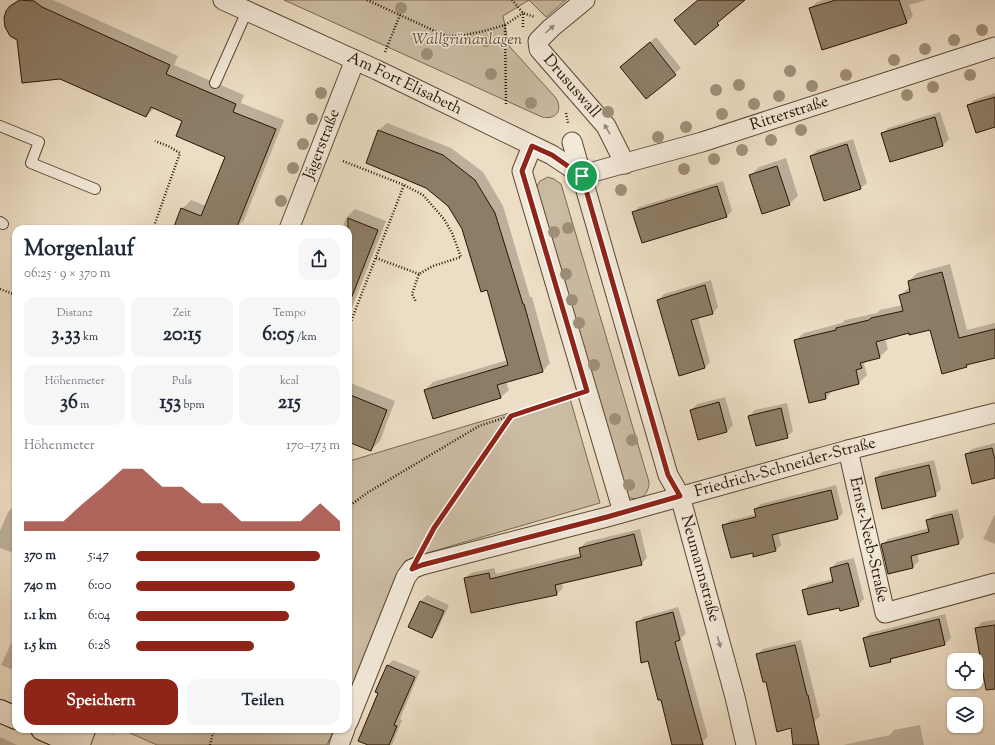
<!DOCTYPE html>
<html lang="de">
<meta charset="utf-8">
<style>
body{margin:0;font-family:"Sorts Mill Goudy",serif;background:#f6f6f7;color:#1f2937;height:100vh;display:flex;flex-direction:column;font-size:15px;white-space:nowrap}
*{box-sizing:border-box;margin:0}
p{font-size:13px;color:#747a83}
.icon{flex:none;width:22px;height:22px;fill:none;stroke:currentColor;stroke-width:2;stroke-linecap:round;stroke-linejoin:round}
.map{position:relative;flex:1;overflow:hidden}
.details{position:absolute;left:12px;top:225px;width:340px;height:508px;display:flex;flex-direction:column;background:#fff;border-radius:12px;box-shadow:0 1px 3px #0004}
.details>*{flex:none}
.controls{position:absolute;left:947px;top:653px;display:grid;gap:8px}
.controls a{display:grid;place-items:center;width:36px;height:36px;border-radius:8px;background:#fff;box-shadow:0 1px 3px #0004;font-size:20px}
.pin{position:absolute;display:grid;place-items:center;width:34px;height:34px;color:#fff;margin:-17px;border:2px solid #fff;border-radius:50%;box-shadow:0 1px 4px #0007}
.round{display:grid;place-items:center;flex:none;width:42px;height:42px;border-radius:12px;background:#f6f6f7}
.headline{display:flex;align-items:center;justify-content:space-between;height:68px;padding:0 12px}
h1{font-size:22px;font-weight:700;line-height:30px}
.figures{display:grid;grid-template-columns:repeat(3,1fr);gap:6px;height:68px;padding:4px 12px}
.figures div{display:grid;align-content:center;border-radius:10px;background:#f6f6f7;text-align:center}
.figures b{font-size:20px;font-weight:700}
.figures small{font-size:11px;font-weight:400}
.figures p{font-size:11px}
.chart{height:112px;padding:8px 12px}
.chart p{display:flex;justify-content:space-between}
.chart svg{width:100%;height:72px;margin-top:4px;fill:#8f2418;opacity:.7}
.primary-button{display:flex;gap:8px;margin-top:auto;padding:8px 12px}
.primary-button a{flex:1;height:46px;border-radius:12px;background:#8f2418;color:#fff;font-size:16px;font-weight:700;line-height:46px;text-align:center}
.primary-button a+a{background:#f6f6f7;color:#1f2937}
ul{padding:0 12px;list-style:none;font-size:13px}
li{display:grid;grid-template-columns:64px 48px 1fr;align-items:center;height:30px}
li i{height:10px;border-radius:5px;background:#8f2418}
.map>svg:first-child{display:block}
.green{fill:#cbbba3;stroke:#796852}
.shadow{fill:#0003}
.building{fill:#8d7d67;stroke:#271502}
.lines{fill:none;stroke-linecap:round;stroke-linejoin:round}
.lane-casing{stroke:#584732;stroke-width:12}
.street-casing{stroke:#584732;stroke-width:21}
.secondary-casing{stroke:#271502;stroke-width:24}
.path{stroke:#271502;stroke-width:2.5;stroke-dasharray:1 2;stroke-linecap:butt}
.lane{stroke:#f3e9d9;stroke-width:10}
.street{stroke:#f3e9d9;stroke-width:19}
.secondary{stroke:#f3e9d9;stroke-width:22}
.tree{fill:#9f8f78}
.oneway{fill:#978a78}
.route-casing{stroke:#fff;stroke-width:8}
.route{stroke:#8f2418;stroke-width:5}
.labels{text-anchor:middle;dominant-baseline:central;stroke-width:3;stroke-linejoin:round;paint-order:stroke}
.park-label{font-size:16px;font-style:italic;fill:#604f3a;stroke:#f3e9d9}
.street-label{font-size:16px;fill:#271502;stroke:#f3e9d9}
</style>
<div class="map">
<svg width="995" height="745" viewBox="0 0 995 745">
<rect width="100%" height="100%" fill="#ecddc4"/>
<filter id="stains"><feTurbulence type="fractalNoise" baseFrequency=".005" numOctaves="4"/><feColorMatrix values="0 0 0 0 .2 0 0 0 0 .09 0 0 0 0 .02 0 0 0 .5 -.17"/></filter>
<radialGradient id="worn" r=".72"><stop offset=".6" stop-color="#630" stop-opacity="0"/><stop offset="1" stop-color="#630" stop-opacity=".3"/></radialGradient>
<g class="green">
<path d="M284,0H566L546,17L529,0L503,16L509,46L556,98C563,111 556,120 542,117Z"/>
<path d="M548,177L554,179L561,184L649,482C649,495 640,502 628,497L536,188L540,181Z"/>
<polygon points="569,395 600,503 420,555 405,561 396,577 348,695 348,458 353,460"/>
<polygon points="121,729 334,729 327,745 157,745"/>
</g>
<g class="shadow">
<polygon points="17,0 53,0 178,56 174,65 244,95 241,103 284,120 244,220 235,229 174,229 182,209 191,200 206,206 226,156 184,120 155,108 146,116 18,40 10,6"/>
<polygon points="698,0 744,0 695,43 676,20"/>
<polygon points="823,0 926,0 909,5 913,16 906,23 811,8 817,2"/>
<polygon points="656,37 681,68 646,98 621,67"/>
<polygon points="995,93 995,126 968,106 974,100"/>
<polygon points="940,112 949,139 943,145 891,161 882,134 888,128"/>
<polygon points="387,123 451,148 483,172 503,206 530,297 532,297 550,363 543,371 506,382 509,390 501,397 434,418 425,390 433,382 508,360 488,289 463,228 449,206 427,187 367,162 379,130"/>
<polygon points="853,139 867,183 861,188 811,156 817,150"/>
<polygon points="786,158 798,196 789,204 750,176 759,167"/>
<polygon points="723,181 732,211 726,217 633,213 639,207"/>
<polygon points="355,209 386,221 348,318 348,229 342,229 346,218"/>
<polygon points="950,264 967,330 995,323 995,356 970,363 966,366 931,328 910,332 885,339 888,349 880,357 868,360 864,364 867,375 859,383 834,389 826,398 795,341 804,333 842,323 845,320 877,313 880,310 903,305 900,295 910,287 909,281 917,273"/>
<polygon points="711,280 718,307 713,313 698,317 710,362 704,368 658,300 664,294"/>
<polygon points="348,382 395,401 380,441 371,450 348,441"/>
<polygon points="725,397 733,425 727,431 691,410 697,404"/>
<polygon points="787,403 793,431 787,437 749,416 755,410"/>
<polygon points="995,443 995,475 966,455 972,449"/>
<polygon points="934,460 941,489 935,495 876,478 882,472"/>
<polygon points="836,485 843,513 838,518 778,533 781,545 775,551 753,551 724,526 729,521 756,514 755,509 761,504"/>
<polygon points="16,504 16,554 0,548 0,531 8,512"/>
<polygon points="958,509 964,537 958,543 917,553 919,561 913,567 889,573 882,545 888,539 929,528 927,521 933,515"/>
<polygon points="995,514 995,544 983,539"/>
<polygon points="640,529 647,558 641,564 562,583 563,588 557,594 472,612 465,578 471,573 494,568 496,574 581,553 580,548 586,542"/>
<polygon points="854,558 864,599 858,605 840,607 803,591 809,585 833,579 831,568 837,562"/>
<polygon points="427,595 449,605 437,631 431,637 409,627 421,601"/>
<polygon points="678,607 686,633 681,638 708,737 703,741 704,745 673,745 661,698 637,623 643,617"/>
<polygon points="945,614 951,638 945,644 895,656 890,661 864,639 870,633"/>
<polygon points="995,620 995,664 976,628 982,622"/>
<polygon points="16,633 16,671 1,665"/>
<polygon points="801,640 820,716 814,722 766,681 757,655 763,649"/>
<polygon points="393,660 420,671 400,719 402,720 392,745 370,745 379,693 387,666"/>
<polygon points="920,725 924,745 843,745 890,735 894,730"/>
<polygon points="0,737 17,745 0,745"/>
</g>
<g class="building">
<polygon points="20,0 34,1 42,7 170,65 166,74 236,104 233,112 276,129 236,229 173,229 181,208 201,216 225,157 176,136 182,121 151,107 146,117 60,79 22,83 17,40 10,36 5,27 4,18 6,11 10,6"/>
<polygon points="698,0 745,0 717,23 719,25 695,45 674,20"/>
<polygon points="836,0 899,0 907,23 822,50 809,8"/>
<polygon points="650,42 676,75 646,99 620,67"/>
<polygon points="995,97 995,127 976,133 967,105"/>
<polygon points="935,117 943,146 890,162 881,133"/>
<polygon points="378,130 443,155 475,180 495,213 523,304 524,304 543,372 497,385 501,398 433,419 424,390 508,365 487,290 481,292 462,229 448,206 426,188 366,163"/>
<polygon points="847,144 861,189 824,201 810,156"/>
<polygon points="777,166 790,205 762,214 749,175"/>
<polygon points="717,186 727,217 642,243 632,212"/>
<polygon points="348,218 378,230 349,304 348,304"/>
<polygon points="942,272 959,338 995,329 995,358 966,365 967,367 942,374 930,330 909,335 909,333 876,342 880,358 860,363 862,368 856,370 859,384 825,393 826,399 809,403 794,340 836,330 836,328 869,320 871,318 903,311 899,295 910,292 908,281"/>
<polygon points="705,285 713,314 691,320 705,368 679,376 657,300"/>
<polygon points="348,394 387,410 371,451 348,442"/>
<polygon points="719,402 727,432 698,440 690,410"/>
<polygon points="781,408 788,438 756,446 748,416"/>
<polygon points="992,448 995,459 995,478 972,484 965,454"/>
<polygon points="929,465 936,496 882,509 875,478"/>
<polygon points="831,490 838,519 772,535 776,551 753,557 753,553 731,558 722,525 756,517 754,509"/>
<polygon points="952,514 959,544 911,556 913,568 888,574 881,544 929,532 926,520"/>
<polygon points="634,534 642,565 555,585 557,595 471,613 464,578 489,573 490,579 581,557 579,548"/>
<polygon points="848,563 859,606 840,611 839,608 808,615 802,590 833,582 830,568"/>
<polygon points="420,601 444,611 432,638 408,627"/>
<polygon points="673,612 680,640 675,642 703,745 672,745 661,700 658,700 648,661 641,663 636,622"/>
<polygon points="939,619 945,645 890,659 891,662 870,667 863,638"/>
<polygon points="995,625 995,689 986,690 975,628"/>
<polygon points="795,645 807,695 808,695 819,745 793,745 791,728 777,732 766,682 763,682 756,654"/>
<polygon points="387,665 415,677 394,725 397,726 389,745 368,745 358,741 378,693 375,692"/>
</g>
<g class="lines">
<defs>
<g id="lane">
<polyline points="215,83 247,11"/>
<polyline points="0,126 39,142 31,163 95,189"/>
<polyline points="0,222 3,224"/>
</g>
<g id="street">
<path id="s1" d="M223,0L377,70L552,155L582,175L702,142L995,47"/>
<path id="s2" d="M585,0L551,28L538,41L539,49L606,126L625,164"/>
<path id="s3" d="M572,142L668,475L680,496L735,697L746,745"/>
<polyline points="532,146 522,171 623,512"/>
<path id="s4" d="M289,229L355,60"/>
<path id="s5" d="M848,450L885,613L995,583"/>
<path id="s6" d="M348,722L406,577L412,569L422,565L607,517L848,450L995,413"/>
<polyline points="80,745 86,729"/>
<polyline points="339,745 345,729"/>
</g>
<g id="secondary">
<polyline points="0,711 16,718"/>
<polyline points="42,729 78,745"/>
</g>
</defs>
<use href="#lane" class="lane-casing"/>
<use href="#street" class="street-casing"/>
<use href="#secondary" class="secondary-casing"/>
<g class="path">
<polyline points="367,0 435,31 447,36 460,36 484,31 505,25 523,13"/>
<polyline points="512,0 523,13 535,17"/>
<polyline points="505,25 506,104"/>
<polyline points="523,27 523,14"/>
<polyline points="385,52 400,15"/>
<polyline points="566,113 568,123"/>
<polyline points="343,161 404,185 423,195 444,219 452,233 461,257 433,266 419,274 412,294 416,302"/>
<polyline points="153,229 180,153 168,146 155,141"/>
<polyline points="376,258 419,274"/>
<polyline points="0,289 16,295"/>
<polyline points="348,329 404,185"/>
<polyline points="348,507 367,493 479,426 568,397"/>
<polyline points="426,542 434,528 511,415"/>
<polyline points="112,729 113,735"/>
<polyline points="210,745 214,729"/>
</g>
<use href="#lane" class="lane"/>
<use href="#street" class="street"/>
<use href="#secondary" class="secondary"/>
</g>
<g class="tree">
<circle cx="401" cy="8" r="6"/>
<circle cx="982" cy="30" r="6"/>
<circle cx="954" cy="40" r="6"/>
<circle cx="486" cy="41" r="6"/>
<circle cx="925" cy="49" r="6"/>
<circle cx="427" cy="54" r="6"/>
<circle cx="894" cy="60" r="6"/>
<circle cx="790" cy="71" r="6"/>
<circle cx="491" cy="74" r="6"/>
<circle cx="846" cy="75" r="6"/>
<circle cx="970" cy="75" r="6"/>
<circle cx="739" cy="85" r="6"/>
<circle cx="812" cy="86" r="6"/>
<circle cx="933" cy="87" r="6"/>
<circle cx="716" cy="90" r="6"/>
<circle cx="321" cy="93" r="6"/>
<circle cx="907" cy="95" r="6"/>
<circle cx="779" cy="96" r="6"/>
<circle cx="531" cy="103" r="6"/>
<circle cx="754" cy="104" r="6"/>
<circle cx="608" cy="112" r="6"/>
<circle cx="722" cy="114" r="6"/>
<circle cx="312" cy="119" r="6"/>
<circle cx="686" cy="127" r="6"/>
<circle cx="801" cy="130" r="6"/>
<circle cx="658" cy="137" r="6"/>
<circle cx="771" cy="140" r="6"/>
<circle cx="303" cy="144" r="6"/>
<circle cx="742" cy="150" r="6"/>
<circle cx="714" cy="159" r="6"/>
<circle cx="293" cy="168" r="6"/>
<circle cx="684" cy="169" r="6"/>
<circle cx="621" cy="190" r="6"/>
<circle cx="281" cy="201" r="6"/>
<circle cx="568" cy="228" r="6"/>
<circle cx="554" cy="232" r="6"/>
<circle cx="566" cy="274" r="6"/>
<circle cx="572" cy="300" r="6"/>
<circle cx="579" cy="323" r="6"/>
<circle cx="594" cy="365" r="6"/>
<circle cx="615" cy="419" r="6"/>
<circle cx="632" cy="440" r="6"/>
<circle cx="629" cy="485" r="6"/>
</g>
<defs><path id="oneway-solid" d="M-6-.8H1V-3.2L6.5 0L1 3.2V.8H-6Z"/></defs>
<g class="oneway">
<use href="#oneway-solid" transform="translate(550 29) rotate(-42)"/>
<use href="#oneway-solid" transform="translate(607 129) rotate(-121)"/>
<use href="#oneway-solid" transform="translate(719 642) rotate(75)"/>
</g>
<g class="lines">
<defs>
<polygon id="route" points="532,146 552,155 582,176 668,475 680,496 607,517 422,565 412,569 434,528 511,416 587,391 522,171"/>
</defs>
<use href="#route" class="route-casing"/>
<use href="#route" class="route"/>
</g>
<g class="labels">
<g class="park-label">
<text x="467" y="40">Wallgrünanlagen</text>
</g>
<g class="street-label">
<text stroke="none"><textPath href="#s1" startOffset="200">Am Fort Elisabeth</textPath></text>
<text stroke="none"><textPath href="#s2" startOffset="120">Drususwall</textPath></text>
<text stroke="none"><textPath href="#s1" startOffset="616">Ritterstraße</textPath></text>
<text stroke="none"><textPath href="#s4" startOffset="91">Jägerstraße</textPath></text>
<text stroke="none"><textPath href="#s6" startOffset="553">Friedrich-Schneider-Straße</textPath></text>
<text stroke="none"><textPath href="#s5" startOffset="92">Ernst-Neeb-Straße</textPath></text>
<text stroke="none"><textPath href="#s3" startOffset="446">Neumannstraße</textPath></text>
</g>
</g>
<rect width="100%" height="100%" filter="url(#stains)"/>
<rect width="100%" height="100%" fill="url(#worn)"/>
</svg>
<div class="controls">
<a><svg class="icon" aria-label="locate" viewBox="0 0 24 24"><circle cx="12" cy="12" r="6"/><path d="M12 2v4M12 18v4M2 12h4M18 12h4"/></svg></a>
<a><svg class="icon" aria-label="layers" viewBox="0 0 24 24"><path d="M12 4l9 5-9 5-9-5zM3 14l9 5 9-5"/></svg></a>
</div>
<div class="pin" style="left:582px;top:176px;background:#1e9e55"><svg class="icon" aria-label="arrive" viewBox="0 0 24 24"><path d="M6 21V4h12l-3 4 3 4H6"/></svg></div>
<section class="details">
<div class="headline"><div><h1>Morgenlauf</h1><p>06:25 · 9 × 370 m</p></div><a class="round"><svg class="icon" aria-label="share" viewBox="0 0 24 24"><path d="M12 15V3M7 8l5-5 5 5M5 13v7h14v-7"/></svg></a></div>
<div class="figures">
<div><p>Distanz</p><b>3.33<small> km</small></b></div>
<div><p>Zeit</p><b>20:15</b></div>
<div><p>Tempo</p><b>6:05<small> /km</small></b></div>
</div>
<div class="figures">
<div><p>Höhenmeter</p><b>36<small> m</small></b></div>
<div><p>Puls</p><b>153<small> bpm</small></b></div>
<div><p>kcal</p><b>215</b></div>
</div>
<div class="chart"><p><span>Höhenmeter</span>170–173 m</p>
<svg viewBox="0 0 160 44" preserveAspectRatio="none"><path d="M0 44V38L10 38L20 38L30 27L40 17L50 6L60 6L70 17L80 17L90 27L100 27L110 38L120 38L130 38L140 38L150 27L160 38V44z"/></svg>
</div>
<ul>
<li><b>370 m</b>5:47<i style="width:90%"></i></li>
<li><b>740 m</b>6:00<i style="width:78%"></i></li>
<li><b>1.1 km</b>6:04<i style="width:75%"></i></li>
<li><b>1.5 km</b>6:28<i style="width:58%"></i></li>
</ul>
<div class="primary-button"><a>Speichern</a><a>Teilen</a></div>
</section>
</div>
